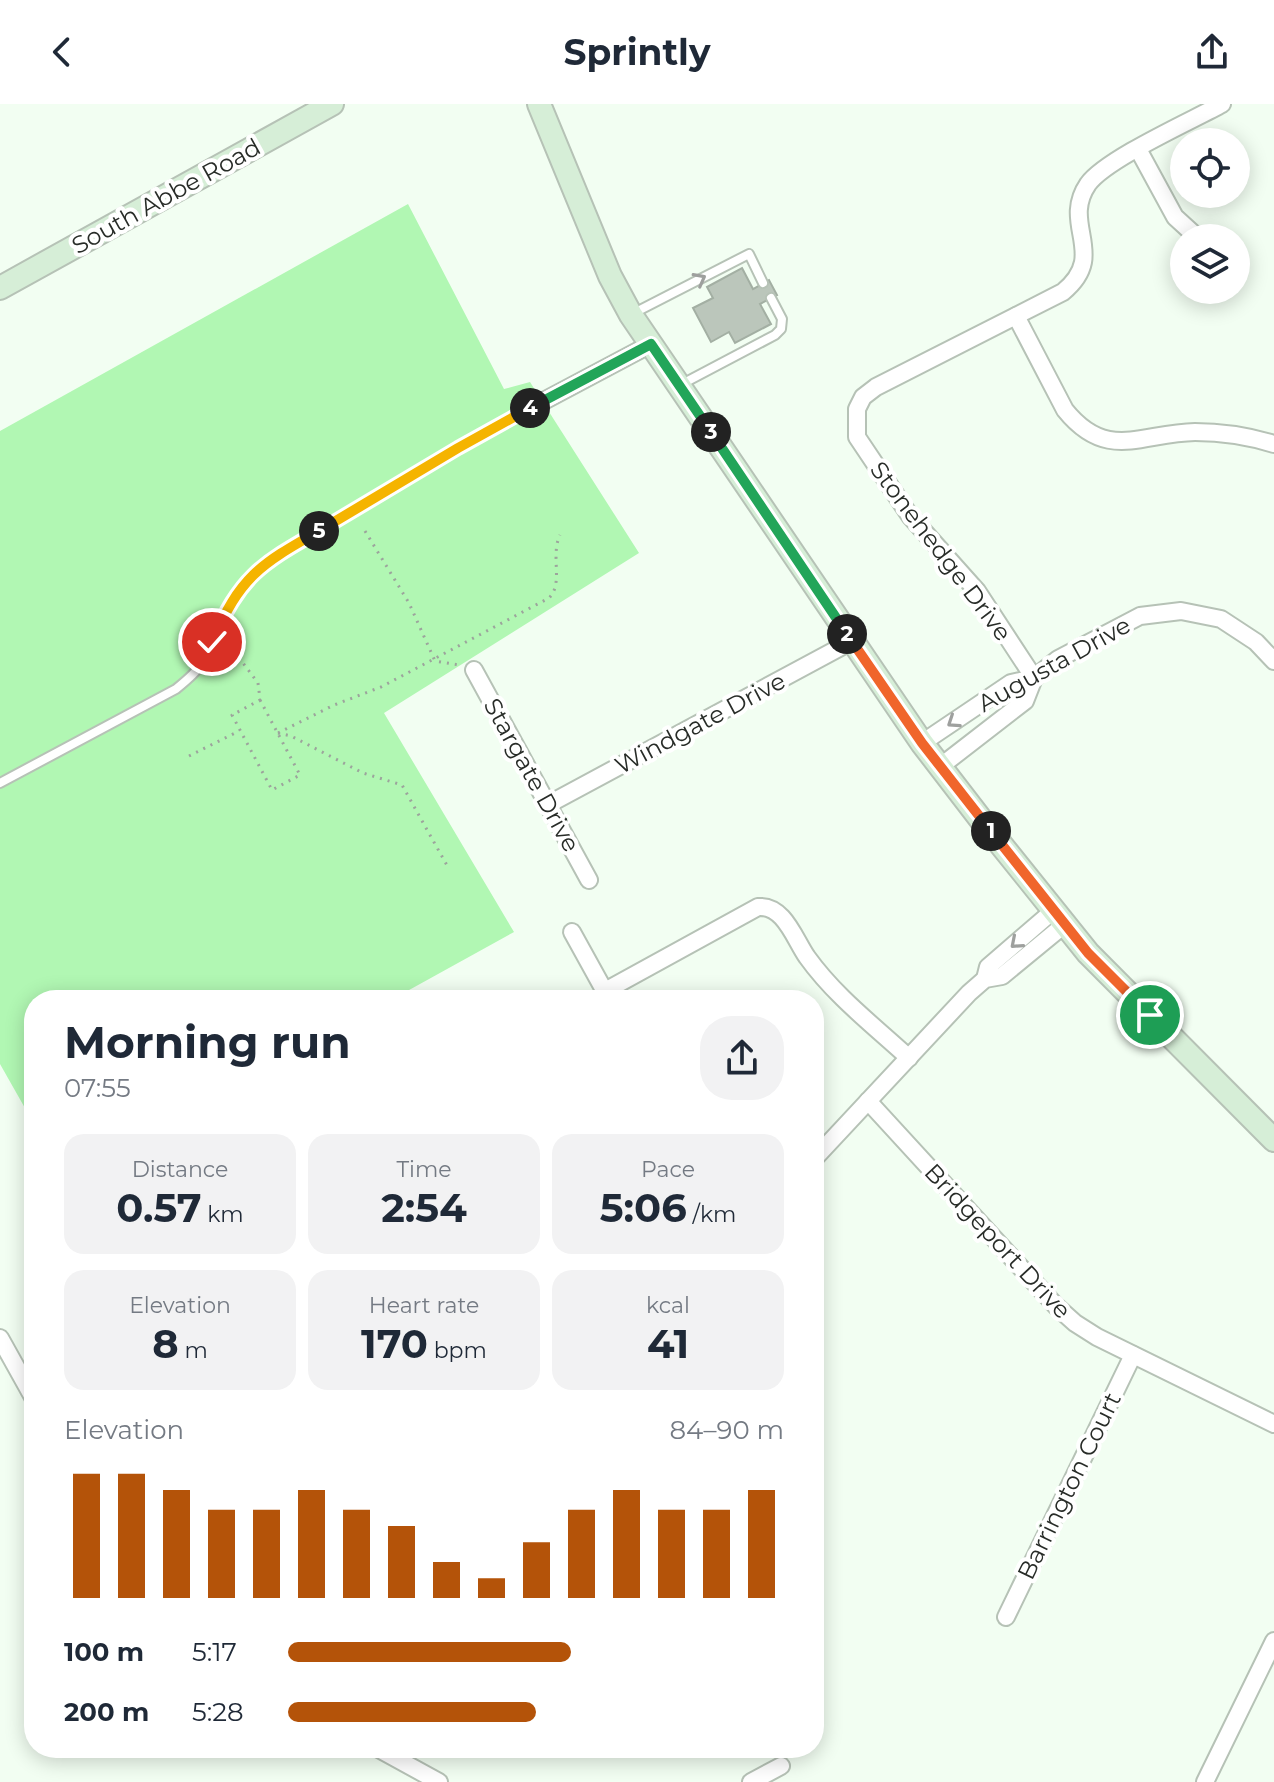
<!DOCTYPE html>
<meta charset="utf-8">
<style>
body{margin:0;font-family:Montserrat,sans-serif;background:#f2f2f3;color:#1f2937;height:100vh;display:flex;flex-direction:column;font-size:30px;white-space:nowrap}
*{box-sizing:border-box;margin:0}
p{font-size:26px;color:#747a83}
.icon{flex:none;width:44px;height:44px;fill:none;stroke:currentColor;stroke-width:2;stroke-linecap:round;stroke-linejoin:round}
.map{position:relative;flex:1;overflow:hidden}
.details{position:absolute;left:24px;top:886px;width:800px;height:768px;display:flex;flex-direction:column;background:#fff;border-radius:32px;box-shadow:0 4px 20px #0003}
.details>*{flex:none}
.controls{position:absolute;left:1170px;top:24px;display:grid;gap:16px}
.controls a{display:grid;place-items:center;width:80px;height:80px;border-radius:50%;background:#fff;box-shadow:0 4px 20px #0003;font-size:40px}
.pin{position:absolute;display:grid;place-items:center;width:68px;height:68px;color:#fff;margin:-34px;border:4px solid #fff;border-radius:50%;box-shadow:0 2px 8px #0007}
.km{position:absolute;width:40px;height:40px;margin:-20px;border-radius:50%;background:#222;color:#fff;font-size:22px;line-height:40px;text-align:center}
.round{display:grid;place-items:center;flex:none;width:84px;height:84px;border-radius:32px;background:#f2f2f3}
.head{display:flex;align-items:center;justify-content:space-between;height:136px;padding:0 40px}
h1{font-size:44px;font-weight:700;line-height:60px}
.figures{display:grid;grid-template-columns:repeat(3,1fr);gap:12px;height:136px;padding:8px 40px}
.figures div{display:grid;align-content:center;border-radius:20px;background:#f2f2f3;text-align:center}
.figures b{font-size:40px;font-weight:700}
.figures small{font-size:22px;font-weight:400}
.figures p{font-size:22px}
.chart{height:224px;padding:16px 40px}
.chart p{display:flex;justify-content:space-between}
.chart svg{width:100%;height:144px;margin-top:8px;stroke:#b45309;stroke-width:6}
ul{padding:0 40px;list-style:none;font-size:26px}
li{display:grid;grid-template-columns:128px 96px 1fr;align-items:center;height:60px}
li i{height:20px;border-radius:10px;background:#b45309}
header{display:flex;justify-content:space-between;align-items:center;height:104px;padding:0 40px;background:#fff;font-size:36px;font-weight:700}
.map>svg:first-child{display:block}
.green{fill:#b1f7b3}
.building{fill:#bbc6bb;stroke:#a3afa3;stroke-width:2}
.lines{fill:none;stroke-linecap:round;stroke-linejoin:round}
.lane-casing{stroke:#b6c2b6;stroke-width:12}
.street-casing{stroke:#b6c2b6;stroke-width:20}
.secondary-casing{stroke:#b6c2b6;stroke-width:26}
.path{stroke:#9ca49c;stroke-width:3;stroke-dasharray:2 6;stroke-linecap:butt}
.lane{stroke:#fff;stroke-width:8}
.street{stroke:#fff;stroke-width:16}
.secondary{stroke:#d6eed7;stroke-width:22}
.oneway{stroke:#9ea09e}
.split-1-casing{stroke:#fff;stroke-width:16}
.split-2-casing{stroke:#fff;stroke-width:16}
.split-3-casing{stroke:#fff;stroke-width:16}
.split-4-casing{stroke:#fff;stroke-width:16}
.split-5-casing{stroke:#fff;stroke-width:16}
.split-6-casing{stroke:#fff;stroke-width:16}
.split-1{stroke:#f0652b;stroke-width:10}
.split-2{stroke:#f0652b;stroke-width:10}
.split-3{stroke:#22a559;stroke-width:10}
.split-4{stroke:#22a559;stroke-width:10}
.split-5{stroke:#f5b400;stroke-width:10}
.split-6{stroke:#f5b400;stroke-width:10}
.labels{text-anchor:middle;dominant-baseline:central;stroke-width:8;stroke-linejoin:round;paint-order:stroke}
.street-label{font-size:24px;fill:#282c28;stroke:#fff}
</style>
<header><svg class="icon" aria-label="back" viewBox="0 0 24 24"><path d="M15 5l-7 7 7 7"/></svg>Sprintly<svg class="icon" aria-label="share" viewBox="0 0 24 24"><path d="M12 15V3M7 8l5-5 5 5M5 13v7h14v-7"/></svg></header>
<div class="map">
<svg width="1274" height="1678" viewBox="0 0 1274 1678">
<rect width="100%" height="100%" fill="#f2fef2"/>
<polygon class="green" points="408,100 504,285 530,278 639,449 384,609 514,828 391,896 34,896 34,1020 0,960 0,327"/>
<polygon class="building" points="742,164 753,185 769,176 777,191 760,200 771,220 735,239 729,228 711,238 693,204 713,194 707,183"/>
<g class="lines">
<defs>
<g id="lane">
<polyline points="632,210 749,150 763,179"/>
<polyline points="682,280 775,231 781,225 782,215 771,194"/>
<path d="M0,679L176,585C187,576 199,566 206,553C225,520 228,490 260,463L458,344L538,300"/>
</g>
<g id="street">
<polyline points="1138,45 1175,113 1198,134"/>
<path d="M1016,212L1065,306C1107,358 1141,329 1195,328C1222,328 1248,332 1274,340"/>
<polyline points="538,300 651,240"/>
<polyline points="474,566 589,776"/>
<path d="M1034,574L977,487L910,412L857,333V305L863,293L876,283L1063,188C1109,150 1060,121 1088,80C1106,55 1191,17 1222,0"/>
<polyline points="922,639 1011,579 1034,574 1058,555 1140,512 1181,507 1221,515 1256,538 1274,557"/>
<polyline points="941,662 1025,597 1034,574"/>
<polyline points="549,700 852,537"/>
<polyline points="572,828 609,895"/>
<polyline points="985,875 988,863 1053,807"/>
<path d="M605,887L758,803C784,801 794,834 807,853C835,892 873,921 909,954"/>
<polyline points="868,997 1056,1202 1075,1219 1097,1233 1274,1320"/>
<polyline points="814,1055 969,889 985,875 1002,872 1064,821"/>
<polyline points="0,1234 34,1295"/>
<polyline points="1006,1513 1133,1251"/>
<polyline points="269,1644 275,1644"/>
<polyline points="377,1644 439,1678"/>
<polyline points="751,1678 781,1662"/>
<polyline points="1205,1678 1274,1537"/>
</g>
<g id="secondary">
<polyline points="539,0 610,172 631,211 922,639 982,717 1088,849 1274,1036"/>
<polyline points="0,184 332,0"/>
</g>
</defs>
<use href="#lane" class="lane-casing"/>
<use href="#street" class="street-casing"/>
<use href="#secondary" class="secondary-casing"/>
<g class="path">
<polyline points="365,427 409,499 435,557 459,561"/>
<polyline points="234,547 258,579 260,595"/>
<polygon points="260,596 300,671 272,686 232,611"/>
<path d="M278,629L334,601L381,583L549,494C564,479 550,452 560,431"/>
<polyline points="278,629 291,632 363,669 402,681 449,765"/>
<polyline points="189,652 239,627"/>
</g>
<use href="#lane" class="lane"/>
<use href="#street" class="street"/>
<use href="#secondary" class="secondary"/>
</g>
<defs><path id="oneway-chevron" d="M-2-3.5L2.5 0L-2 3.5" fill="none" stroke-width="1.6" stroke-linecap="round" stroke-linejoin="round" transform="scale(2)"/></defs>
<g class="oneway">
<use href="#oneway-chevron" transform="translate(700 175) rotate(-28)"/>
<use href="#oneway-chevron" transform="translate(953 618) rotate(146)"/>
<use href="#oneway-chevron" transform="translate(1016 839) rotate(139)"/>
</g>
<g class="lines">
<defs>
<polyline id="split-1" points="991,727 1088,849 1150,911"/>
<polyline id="split-2" points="847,530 922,639 991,727"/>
<polyline id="split-3" points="711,328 847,530"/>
<polyline id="split-4" points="530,304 651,240 711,328"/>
<polyline id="split-5" points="319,427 458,344 530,304"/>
<path id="split-6" d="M212,538C240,473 259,461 319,427"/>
</defs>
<use href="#split-1" class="split-1-casing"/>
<use href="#split-2" class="split-2-casing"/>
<use href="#split-3" class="split-3-casing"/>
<use href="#split-4" class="split-4-casing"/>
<use href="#split-5" class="split-5-casing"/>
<use href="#split-6" class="split-6-casing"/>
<use href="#split-1" class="split-1"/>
<use href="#split-2" class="split-2"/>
<use href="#split-3" class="split-3"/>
<use href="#split-4" class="split-4"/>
<use href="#split-5" class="split-5"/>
<use href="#split-6" class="split-6"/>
</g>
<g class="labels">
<g class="street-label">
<text transform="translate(166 92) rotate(-29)">South Abbe Road</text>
<text transform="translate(941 447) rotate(53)">Stonehedge Drive</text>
<text transform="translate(1054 560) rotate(-29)">Augusta Drive</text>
<text transform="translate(700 619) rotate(-28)">Windgate Drive</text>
<text transform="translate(532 671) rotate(61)">Stargate Drive</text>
<text transform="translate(998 1137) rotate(47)">Bridgeport Drive</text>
<text transform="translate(1069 1382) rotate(-64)">Barrington Court</text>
</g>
</g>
</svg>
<div class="controls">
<a><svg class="icon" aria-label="locate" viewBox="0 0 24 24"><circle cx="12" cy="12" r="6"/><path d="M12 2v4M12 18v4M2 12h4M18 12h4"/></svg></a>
<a><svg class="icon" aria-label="layers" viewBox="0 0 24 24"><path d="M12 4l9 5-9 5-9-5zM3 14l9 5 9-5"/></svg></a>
</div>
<div class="pin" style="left:1150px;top:911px;background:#1e9e55"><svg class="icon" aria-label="arrive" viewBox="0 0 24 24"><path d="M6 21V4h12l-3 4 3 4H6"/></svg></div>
<div class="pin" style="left:212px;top:538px;background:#d93025"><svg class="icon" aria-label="check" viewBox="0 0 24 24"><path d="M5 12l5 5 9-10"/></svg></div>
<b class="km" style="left:991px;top:727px">1</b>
<b class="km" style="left:847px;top:530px">2</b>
<b class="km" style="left:711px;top:328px">3</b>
<b class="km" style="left:530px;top:304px">4</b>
<b class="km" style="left:319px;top:427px">5</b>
<section class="details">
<div class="head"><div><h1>Morning run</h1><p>07:55</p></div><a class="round"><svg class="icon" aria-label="share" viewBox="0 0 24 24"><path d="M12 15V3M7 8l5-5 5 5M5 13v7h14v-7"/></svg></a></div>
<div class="figures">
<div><p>Distance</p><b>0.57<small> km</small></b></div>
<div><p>Time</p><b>2:54</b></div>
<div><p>Pace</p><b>5:06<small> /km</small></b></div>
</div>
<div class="figures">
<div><p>Elevation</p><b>8<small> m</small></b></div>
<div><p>Heart rate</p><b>170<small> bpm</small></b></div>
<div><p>kcal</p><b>41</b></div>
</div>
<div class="chart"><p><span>Elevation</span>84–90 m</p>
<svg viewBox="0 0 160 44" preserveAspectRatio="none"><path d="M5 44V6M15 44V6M25 44V11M35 44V17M45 44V17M55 44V11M65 44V17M75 44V22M85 44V33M95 44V38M105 44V27M115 44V17M125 44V11M135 44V17M145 44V17M155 44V11"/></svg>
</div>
<ul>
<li><b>100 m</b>5:17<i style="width:57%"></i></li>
<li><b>200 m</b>5:28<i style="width:50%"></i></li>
</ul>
</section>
</div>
